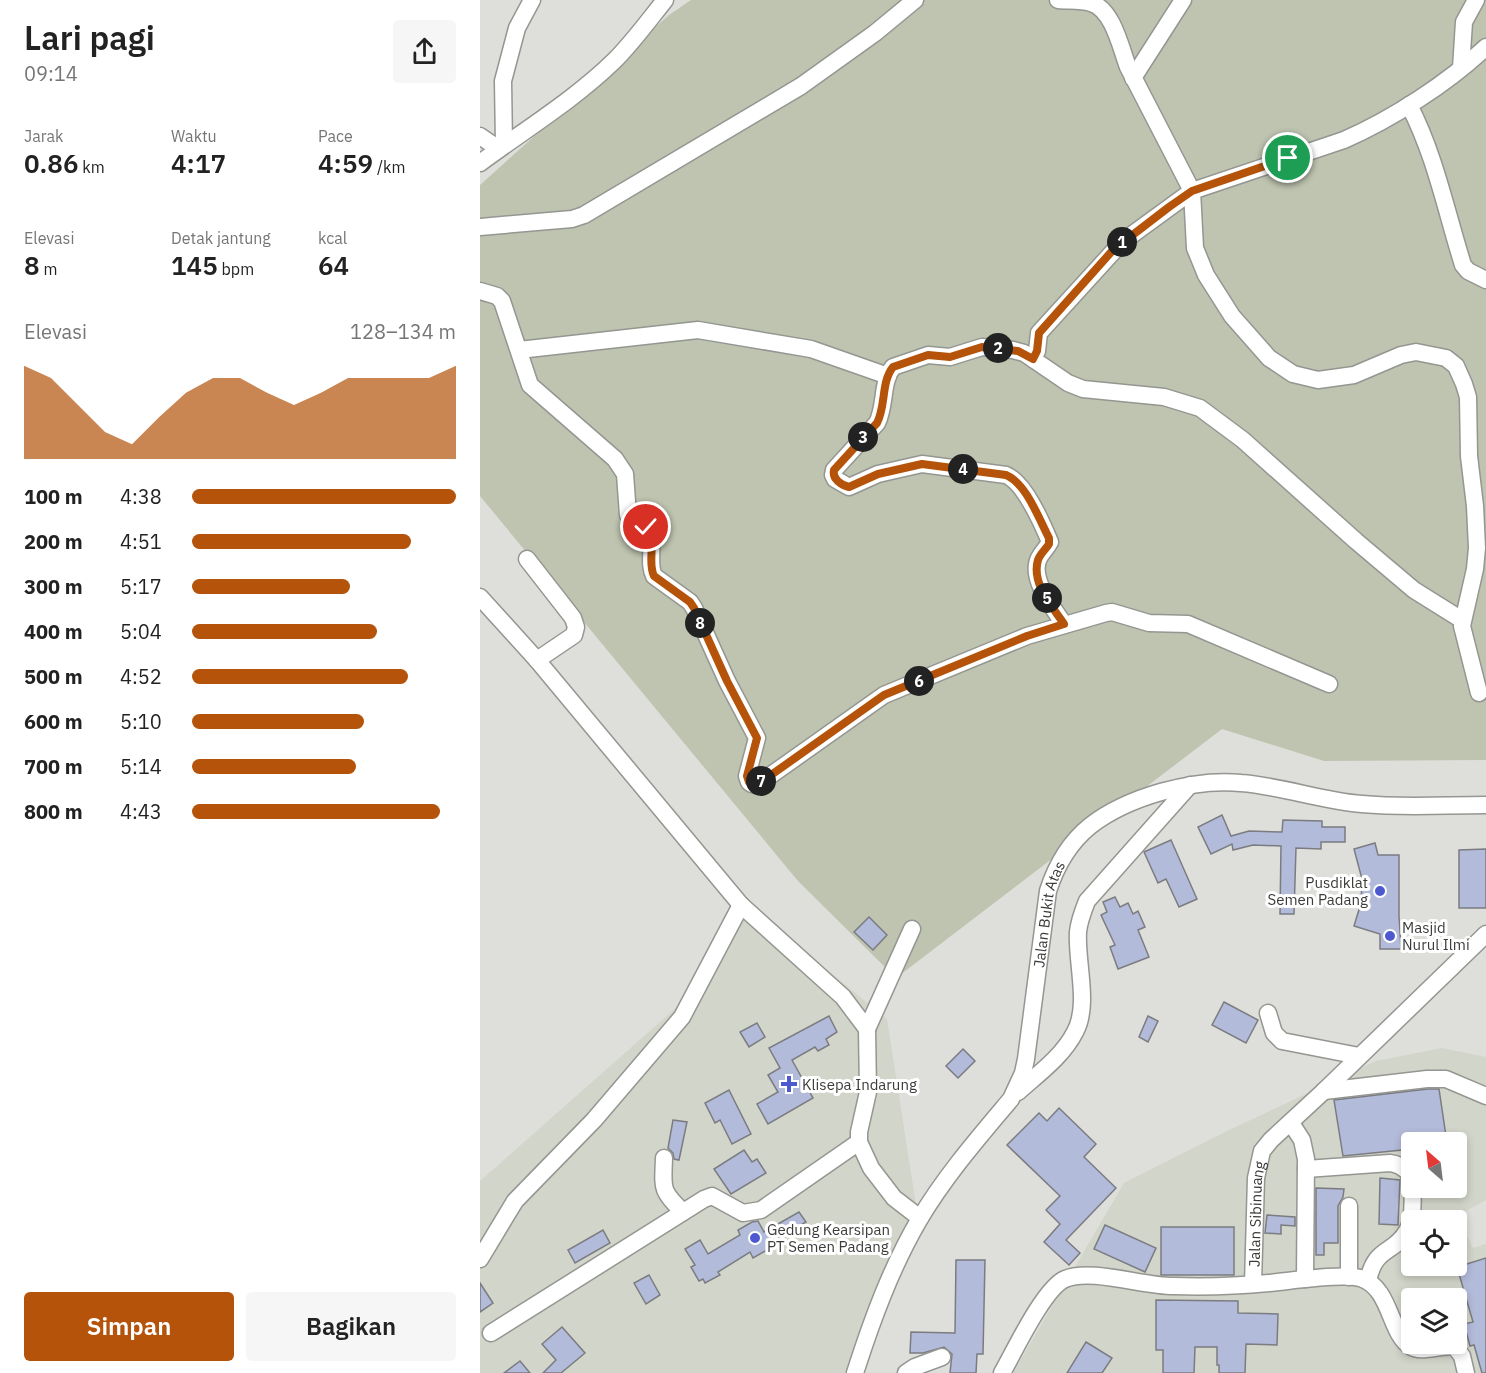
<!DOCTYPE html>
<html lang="id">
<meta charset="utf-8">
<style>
body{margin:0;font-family:"IBM Plex Sans",sans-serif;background:#f6f6f6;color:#222;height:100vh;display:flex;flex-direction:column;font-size:22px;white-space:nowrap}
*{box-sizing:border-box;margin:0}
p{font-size:20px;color:#767676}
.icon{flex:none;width:33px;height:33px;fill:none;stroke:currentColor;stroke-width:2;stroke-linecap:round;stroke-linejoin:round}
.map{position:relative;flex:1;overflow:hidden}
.side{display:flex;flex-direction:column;background:#fff;width:480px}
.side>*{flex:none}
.needle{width:39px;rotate:332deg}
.buttons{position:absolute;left:921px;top:1132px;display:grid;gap:12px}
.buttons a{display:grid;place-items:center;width:66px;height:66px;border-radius:6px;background:#fff;box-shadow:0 3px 9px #0003;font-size:30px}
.pin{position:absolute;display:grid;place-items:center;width:51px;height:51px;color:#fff;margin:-26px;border:3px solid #fff;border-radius:50%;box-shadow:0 2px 6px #0007}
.km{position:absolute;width:30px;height:30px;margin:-15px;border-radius:50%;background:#222;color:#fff;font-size:16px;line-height:30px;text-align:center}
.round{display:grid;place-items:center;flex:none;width:63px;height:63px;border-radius:6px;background:#f6f6f6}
.summary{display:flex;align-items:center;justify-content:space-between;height:102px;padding:0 24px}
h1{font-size:33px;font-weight:600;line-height:45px}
.stats{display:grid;grid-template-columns:repeat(3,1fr);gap:9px;height:102px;padding:6px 24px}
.stats div{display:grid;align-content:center}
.stats b{font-size:26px;font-weight:600}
.stats small{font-size:16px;font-weight:400}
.stats p{font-size:16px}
.chart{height:168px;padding:12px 24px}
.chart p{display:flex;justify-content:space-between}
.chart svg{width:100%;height:108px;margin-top:6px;fill:#b45309;opacity:.7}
.action{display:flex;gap:12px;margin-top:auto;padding:12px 24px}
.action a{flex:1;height:69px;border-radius:6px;background:#b45309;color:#fff;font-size:24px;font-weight:600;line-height:69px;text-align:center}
.action a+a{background:#f6f6f6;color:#222}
ul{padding:0 24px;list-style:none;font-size:20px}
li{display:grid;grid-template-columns:96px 72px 1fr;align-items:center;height:45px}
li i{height:15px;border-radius:8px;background:#b45309}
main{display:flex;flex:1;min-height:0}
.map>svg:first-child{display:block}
.built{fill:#d2d5c9;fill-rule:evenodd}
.green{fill:#bec4b0}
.building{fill:#b3bbda;stroke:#7b7c81;stroke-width:1.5}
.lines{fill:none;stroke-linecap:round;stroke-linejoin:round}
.minor-casing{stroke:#949691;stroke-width:19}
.minor{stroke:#fff;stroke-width:16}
.route-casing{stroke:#fff;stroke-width:12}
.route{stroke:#b45309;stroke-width:8}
.poi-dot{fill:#4d59ce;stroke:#fff;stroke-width:2}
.labels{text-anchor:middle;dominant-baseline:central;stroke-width:6;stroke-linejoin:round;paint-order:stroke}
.poi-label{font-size:15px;fill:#3b3b39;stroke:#fff;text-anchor:start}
.street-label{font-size:15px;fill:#3b3b39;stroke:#fff}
</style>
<main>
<section class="side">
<div class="summary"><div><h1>Lari pagi</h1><p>09:14</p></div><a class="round"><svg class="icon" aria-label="share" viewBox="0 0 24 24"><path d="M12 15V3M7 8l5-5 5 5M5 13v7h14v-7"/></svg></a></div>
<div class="stats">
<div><p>Jarak</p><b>0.86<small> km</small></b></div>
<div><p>Waktu</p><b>4:17</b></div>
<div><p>Pace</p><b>4:59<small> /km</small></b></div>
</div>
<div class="stats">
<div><p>Elevasi</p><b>8<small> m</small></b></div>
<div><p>Detak jantung</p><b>145<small> bpm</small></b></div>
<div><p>kcal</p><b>64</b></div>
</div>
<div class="chart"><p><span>Elevasi</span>128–134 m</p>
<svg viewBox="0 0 160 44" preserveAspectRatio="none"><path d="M0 44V6L10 11L20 22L30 33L40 38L50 27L60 17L70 11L80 11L90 17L100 22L110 17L120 11L130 11L140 11L150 11L160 6V44z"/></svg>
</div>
<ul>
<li><b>100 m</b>4:38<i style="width:100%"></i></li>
<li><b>200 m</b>4:51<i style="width:83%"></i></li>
<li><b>300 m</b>5:17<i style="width:60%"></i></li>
<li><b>400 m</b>5:04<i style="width:70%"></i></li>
<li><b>500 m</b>4:52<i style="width:82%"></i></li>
<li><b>600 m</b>5:10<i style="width:65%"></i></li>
<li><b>700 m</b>5:14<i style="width:62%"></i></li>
<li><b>800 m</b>4:43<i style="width:94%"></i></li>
</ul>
<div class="action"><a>Simpan</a><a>Bagikan</a></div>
</section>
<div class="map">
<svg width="1006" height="1373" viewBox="0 0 1006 1373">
<rect width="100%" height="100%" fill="#dedfda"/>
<g class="built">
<polygon points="258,897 407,1019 436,1205 366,1373 0,1373 0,1181 198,1006"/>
<path d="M962,1048L1006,1057V1200L977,1216L993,1248L1006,1244V1373H533L644,1183L745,1132L896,1061ZM932,1143H976V1188H932ZM932,1221H976V1266H932ZM932,1299H976V1344H932Z"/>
</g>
<polygon class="green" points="211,0 1006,0 1006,760 844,761 742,729 416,978 318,881 0,496 0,185 189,15"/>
<g class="building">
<polygon points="742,815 751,836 769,831 802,832 803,820 842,821 842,827 865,827 865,842 841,842 841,849 816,848 814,914 800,914 801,846 773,845 753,850 752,844 731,854 718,827"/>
<polygon points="691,840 717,899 699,907 686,879 678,883 664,852"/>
<polygon points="895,843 898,855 919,855 919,916 921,949 900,949 900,934 874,926 881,903 882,879 874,849"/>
<polygon points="1006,849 1006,908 979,908 979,850"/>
<polygon points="635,897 640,907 648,903 653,914 658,911 665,927 658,930 669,957 638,969 630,947 635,945 621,915 627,912 623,902"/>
<polygon points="389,917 407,935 393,950 374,932"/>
<polygon points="744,1002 778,1020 766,1043 732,1025"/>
<polygon points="349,1016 357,1032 346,1039 349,1045 338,1051 335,1047 312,1060 333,1098 288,1124 277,1104 298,1092 288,1075 300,1068 289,1048"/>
<polygon points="668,1016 678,1021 668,1042 659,1037"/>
<polygon points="277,1023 285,1037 269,1047 260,1032"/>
<polygon points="483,1049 495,1061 478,1078 466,1066"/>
<polygon points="948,1089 959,1089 967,1143 932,1143 932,1149 863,1156 854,1100"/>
<polygon points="249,1090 271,1134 252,1144 240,1120 235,1123 225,1103"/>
<polygon points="579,1108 616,1144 604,1157 636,1188 586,1240 600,1253 589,1265 564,1242 580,1224 566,1210 580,1196 527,1145 559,1113 567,1121"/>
<polygon points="193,1120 207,1122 199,1160 194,1159 193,1153 188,1148"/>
<polygon points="264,1150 272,1162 277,1159 286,1173 251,1194 234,1169"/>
<polygon points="900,1178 920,1180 918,1225 899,1224"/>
<polygon points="836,1188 864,1189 863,1197 858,1206 858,1243 844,1243 844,1255 836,1255"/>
<polygon points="319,1212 326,1222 290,1243 292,1247 273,1258 270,1252 238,1272 240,1275 225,1283 223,1279 219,1281 211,1267 215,1265 205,1249 220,1240 228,1254 260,1235 258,1230 272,1222 278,1221 284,1232"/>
<polygon points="787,1215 815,1217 815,1226 801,1225 801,1234 785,1233"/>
<polygon points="625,1225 676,1248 665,1272 614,1249"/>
<rect x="681" y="1227" width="73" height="48"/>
<polygon points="123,1230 130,1243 95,1263 88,1250"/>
<polygon points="1006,1258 1006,1373 1002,1373 994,1345 990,1346 984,1324 993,1322 977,1267"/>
<polygon points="476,1260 505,1260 503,1354 497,1354 496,1373 470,1373 472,1354 464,1347 443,1353 430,1353 431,1332 475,1333"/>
<polygon points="169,1275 180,1295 166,1304 154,1283"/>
<polygon points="0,1283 13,1303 0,1312"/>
<polygon points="676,1300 758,1301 758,1313 798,1314 797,1345 766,1344 765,1373 739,1373 739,1365 737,1365 737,1347 715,1347 714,1373 683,1373 683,1350 676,1350"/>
<polygon points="82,1327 105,1353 81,1373 63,1373 76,1360 62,1344"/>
<polygon points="606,1342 632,1358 622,1373 587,1373"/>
<polygon points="40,1361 50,1373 24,1373"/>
</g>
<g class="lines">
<defs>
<g id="minor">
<path d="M578,0C589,1 601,0 611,3C633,9 641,49 648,67L712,191L715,248L726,275L752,316L789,358L813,374L838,380L874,375L921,355L936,352L966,358L976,366L984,384L988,397L989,456L995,506L997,548L995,569L982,626L999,693"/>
<polyline points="981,68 984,22 996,0"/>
<polyline points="653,78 703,0"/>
<path d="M929,105C955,155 966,211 983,265L988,271L1006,280"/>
<polyline points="0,136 19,149"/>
<polyline points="24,145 23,81 37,28 52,0"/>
<path d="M0,163C46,129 94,100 135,60C153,42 169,20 185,0"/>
<polyline points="0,227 92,219 104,215 321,86 395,33 435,0"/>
<path d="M0,291L17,296L22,301L50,385L135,459L145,474L148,515C153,522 162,521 167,529C176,544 167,562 174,576L210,602L214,608L247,681L277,738L267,776L269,782L272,784L284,780L404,695L547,636L626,613L632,612L669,623L708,624L849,684"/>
<polyline points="39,350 218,330 331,349 408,376"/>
<path d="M553,359L557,351L559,333L642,242L712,191L864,140C912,119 968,83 1006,47"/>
<polyline points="47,559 93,618 96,627 94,635 57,660"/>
<polyline points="0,597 57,660 261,905 363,997 387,1029 388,1092 379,1132 379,1142 391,1168 414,1198 440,1218"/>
<path d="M584,624C573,608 549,578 559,558C562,552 567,548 570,542C562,523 545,483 526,475L442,464L398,474L369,487L355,479L353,475L354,470L397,423C406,406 401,382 413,367L448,355L470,357L502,347L533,350L544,353L588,383L603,389L684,397L720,408L763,440L876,541L934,590L982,620"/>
<polyline points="788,1013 794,1033 802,1041 879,1056"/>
<polyline points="387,1029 432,929"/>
<polyline points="844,1091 947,1079 966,1079 1006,1096"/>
<path d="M538,1092C558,1074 583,1056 595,1032C610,1005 596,962 598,932C599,921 603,911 607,901L710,785"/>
<polyline points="811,1123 822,1140 826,1159 825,1279"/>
<path d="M184,1158C183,1188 180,1190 203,1212"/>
<path d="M826,1169L910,1163C917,1164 922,1166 927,1171C935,1182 934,1220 927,1231C913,1255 895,1246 888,1281"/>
<polyline points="0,1259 35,1201 114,1120 202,1017 261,905"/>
<polyline points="869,1277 869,1206"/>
<path id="s1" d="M773,1284L776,1178L782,1151L791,1140L844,1091L1006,934"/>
<polyline points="11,1333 224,1199 232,1196 263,1213 281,1210 379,1142"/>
<path id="s2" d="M375,1373C392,1320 411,1268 439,1220C465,1176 499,1137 531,1099L543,1073L546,1059L568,891C576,866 589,843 610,826C647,797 714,778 761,783C802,786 841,801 882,804C923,808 965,805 1006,805"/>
<polyline points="426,1373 435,1367 462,1357"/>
<path d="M522,1373C534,1352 564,1288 585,1279C610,1268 663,1286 693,1286C725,1287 758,1286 789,1283C811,1281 861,1273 880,1278C911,1287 909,1333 930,1346C942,1354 961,1344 975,1347L982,1356L986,1373"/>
</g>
</defs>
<use href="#minor" class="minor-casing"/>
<use href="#minor" class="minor"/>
</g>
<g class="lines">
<defs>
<path id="route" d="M166,527C177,546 167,562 174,576L210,602L214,608L247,681L277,738L267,776L269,782L272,784L284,780L404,695L547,636L584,624C572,606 551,583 558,560C560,554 566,549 569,544V538C559,519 546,483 526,475L442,464L398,474L369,487C361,485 352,479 354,470L397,423C406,406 401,382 413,367L448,355L470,357L502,347L538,351L553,359L557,351L559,333L633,250L689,207L712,191L808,158"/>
</defs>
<use href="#route" class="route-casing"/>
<use href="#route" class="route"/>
</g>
<g class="poi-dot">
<circle cx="900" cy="891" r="6"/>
<circle cx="910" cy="936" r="6"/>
<path d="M306 1075h6v6h6v6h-6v6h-6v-6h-6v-6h6z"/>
<circle cx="275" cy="1238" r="6"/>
</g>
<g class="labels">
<g class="poi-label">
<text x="888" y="882" text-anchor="end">Pusdiklat<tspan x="888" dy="17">Semen Padang</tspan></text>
<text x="922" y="927">Masjid<tspan x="922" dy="17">Nurul Ilmi</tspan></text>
<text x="322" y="1084">Klisepa Indarung</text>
<text x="287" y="1229">Gedung Kearsipan<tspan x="287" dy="17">PT Semen Padang</tspan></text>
</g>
<g class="street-label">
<text stroke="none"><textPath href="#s2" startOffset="508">Jalan Bukit Atas</textPath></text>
<text stroke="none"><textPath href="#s1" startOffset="70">Jalan Sibinuang</textPath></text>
</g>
</g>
</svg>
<div class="buttons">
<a><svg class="needle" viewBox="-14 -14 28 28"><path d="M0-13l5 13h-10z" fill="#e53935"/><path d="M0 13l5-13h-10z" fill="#767676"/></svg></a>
<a><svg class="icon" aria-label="locate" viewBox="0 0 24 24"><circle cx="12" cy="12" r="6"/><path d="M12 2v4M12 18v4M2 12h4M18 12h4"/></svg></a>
<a><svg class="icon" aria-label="layers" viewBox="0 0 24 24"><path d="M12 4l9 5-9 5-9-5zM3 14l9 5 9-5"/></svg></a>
</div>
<div class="pin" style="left:808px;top:158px;background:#1e9e55"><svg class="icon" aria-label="arrive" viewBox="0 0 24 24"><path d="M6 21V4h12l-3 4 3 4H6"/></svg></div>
<div class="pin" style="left:166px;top:527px;background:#d93025"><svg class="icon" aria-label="check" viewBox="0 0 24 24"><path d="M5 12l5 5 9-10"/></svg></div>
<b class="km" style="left:642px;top:242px">1</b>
<b class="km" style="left:518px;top:348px">2</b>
<b class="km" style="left:383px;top:437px">3</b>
<b class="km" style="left:483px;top:469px">4</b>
<b class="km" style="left:567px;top:598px">5</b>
<b class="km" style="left:439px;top:681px">6</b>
<b class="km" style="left:281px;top:781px">7</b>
<b class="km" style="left:220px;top:623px">8</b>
</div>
</main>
